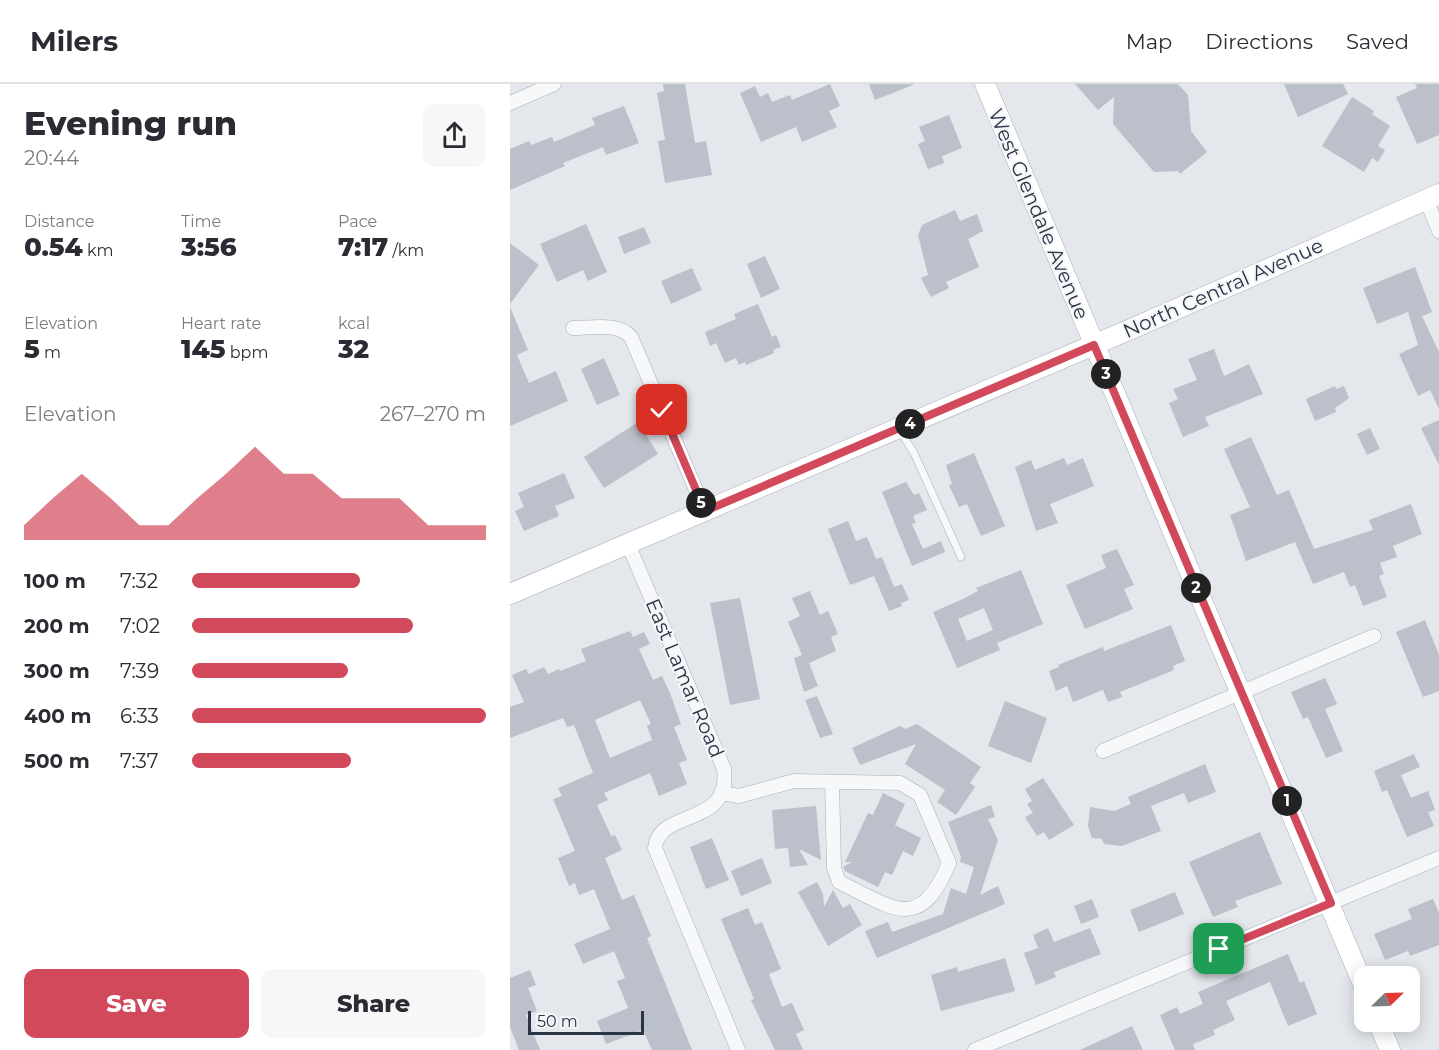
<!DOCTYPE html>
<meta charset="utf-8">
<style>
body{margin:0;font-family:Montserrat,sans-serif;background:#f7f7f7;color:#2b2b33;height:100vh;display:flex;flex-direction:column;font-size:22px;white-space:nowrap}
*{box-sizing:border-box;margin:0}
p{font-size:20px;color:#7c7c81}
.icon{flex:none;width:33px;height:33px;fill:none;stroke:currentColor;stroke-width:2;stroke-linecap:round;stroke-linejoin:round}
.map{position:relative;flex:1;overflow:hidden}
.sheet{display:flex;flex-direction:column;background:#fff;width:510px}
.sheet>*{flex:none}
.needle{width:39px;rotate:67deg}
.fabs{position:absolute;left:844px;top:882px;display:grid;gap:12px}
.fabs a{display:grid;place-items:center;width:66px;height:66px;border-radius:12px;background:#fff;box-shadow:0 3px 15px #0003;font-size:30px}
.scale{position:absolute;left:18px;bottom:15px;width:116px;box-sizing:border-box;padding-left:6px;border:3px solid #2b3445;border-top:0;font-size:16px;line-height:21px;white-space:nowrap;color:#2b3445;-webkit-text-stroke:4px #f4f6f9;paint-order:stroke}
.pin{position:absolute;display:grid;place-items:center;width:51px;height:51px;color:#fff;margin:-26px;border-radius:12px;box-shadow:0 3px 9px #0006}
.km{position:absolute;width:30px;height:30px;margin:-15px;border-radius:50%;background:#222;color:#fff;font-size:16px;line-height:30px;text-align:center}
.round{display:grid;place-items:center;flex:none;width:63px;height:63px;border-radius:12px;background:#f7f7f7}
.summary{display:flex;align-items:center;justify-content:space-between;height:102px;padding:0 24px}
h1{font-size:33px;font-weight:800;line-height:45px}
.metrics{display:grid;grid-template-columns:repeat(3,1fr);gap:9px;height:102px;padding:6px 24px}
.metrics div{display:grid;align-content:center}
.metrics b{font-size:26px;font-weight:800}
.metrics small{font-size:16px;font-weight:400}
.metrics p{font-size:16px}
.chart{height:168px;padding:12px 24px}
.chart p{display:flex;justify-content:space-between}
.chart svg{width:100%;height:108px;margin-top:6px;fill:#d1495b;opacity:.7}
.primary-button{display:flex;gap:12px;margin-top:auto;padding:12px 24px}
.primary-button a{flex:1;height:69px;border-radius:12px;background:#d1495b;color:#fff;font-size:24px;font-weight:800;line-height:69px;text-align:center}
.primary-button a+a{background:#f7f7f7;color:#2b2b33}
ul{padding:0 24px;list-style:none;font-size:20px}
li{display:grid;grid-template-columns:96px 72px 1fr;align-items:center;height:45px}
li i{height:15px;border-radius:8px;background:#d1495b}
header{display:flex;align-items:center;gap:36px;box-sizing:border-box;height:84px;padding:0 30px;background:#fff;border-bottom:2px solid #e1e1e2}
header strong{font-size:28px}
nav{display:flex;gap:33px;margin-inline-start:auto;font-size:21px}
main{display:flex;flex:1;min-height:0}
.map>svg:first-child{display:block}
.building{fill:#bbc0ca;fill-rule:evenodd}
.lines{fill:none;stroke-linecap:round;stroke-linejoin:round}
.lane-casing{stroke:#a9aeb7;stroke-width:8}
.street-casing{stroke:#a9aeb7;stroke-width:15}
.secondary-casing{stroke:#a9aeb7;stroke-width:21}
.lane{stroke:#f7f8fa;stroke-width:7}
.street{stroke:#f7f8fa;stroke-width:14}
.secondary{stroke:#fff;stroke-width:20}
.route-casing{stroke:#fff;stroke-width:12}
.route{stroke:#d1495b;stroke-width:8}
.labels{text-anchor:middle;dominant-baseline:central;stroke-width:4.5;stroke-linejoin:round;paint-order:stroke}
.street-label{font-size:20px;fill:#2b3445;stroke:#f4f6f9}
</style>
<header>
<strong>Milers</strong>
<nav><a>Map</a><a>Directions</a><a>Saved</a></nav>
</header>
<main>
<section class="sheet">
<div class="summary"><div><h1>Evening run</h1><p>20:44</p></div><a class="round"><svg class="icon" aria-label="share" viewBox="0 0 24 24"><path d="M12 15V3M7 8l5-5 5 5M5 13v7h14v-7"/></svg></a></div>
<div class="metrics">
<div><p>Distance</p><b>0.54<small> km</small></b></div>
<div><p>Time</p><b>3:56</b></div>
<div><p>Pace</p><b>7:17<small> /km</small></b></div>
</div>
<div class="metrics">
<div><p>Elevation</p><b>5<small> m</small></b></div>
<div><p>Heart rate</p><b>145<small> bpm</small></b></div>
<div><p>kcal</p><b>32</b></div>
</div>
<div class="chart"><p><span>Elevation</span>267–270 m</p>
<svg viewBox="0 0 160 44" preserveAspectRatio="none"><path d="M0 44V38L10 27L20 17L30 27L40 38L50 38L60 27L70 17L80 6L90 17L100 17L110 27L120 27L130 27L140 38L150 38L160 38V44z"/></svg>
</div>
<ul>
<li><b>100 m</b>7:32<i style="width:57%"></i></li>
<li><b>200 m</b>7:02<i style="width:75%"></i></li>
<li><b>300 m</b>7:39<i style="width:53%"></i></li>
<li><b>400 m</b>6:33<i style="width:100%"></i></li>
<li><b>500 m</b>7:37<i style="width:54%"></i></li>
</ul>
<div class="primary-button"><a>Save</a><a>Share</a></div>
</section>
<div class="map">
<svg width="929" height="966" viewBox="0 0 929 966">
<rect width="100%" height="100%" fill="#e4e7ec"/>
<g class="building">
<polygon points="153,0 175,0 185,59 196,57 202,91 155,99 148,57 155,56 147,9 154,7"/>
<polygon points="320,0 330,22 319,27 327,43 292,58 286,43 251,58 230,9 245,2 250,13 258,9 262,18 280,11 282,16"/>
<polygon points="359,0 403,0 403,1 365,16"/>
<polygon points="565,0 668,0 678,11 681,47 697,68 670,90 668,87 644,88 603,40 604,13 588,26"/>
<polygon points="774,0 833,0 838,10 788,33"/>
<polygon points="905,0 929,0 929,51 907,60 886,13 907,4"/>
<polygon points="842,13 864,27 862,30 880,42 868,62 875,66 868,78 862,74 854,88 812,62"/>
<polygon points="114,22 129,59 96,71 93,63 53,79 55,82 0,106 0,65 19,57 21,61 42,53 44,58 85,41 82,34"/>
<polygon points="439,31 452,64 432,72 434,79 418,85 408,60 415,57 409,43"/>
<polygon points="445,126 450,137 467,130 473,147 458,155 469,183 436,198 439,204 421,213 411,194 418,191 408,151 412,141"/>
<polygon points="76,140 97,188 78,197 73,186 47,198 30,160"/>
<polygon points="134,143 141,159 114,170 108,153"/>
<polygon points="0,159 29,181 0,220"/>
<polygon points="255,172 270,205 251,214 237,180"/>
<polygon points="905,183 922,228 912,232 929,268 929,325 920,306 908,312 889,270 908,261 898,228 867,240 853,204"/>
<polygon points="182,184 192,206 161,220 151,197"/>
<polygon points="248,220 262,253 266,251 271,263 263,266 264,269 236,281 235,278 229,281 226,274 215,279 206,259 200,262 195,248 226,235 224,230"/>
<polygon points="0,223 18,266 7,271 19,299 46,287 58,317 0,342"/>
<polygon points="704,265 714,292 739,280 753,310 695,333 699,342 673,353 659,319 668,315 663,305 687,296 678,275"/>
<polygon points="94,274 110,311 87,321 71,285"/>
<polygon points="825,302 826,305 834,302 839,314 825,324 826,328 805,337 796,315"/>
<polygon points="929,336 929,381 911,344"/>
<polygon points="128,338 148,370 94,404 74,373"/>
<polygon points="860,344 870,365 857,371 847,350"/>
<polygon points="741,353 767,411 779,406 804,465 863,446 859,436 901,420 912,450 883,462 887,473 870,479 874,490 869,492 877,513 853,522 845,501 840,503 834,488 803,500 785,458 736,477 720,431 740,423 714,365"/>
<polygon points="464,369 495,442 471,452 457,420 449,423 439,401 442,400 436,381"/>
<polygon points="554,374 557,381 573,374 584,402 540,420 548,439 526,447 505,383 521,376 525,386"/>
<polygon points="54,389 65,414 45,422 49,432 14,447 5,427 14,423 8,409"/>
<polygon points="396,398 404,411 409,409 417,426 403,432 406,439 402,440 413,465 431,457 435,468 402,482 372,408"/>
<polygon points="338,437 346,457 357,453 366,475 372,473 384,503 392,500 399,516 391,519 392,522 379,527 364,492 340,501 318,445"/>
<polygon points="607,465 624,501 614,505 623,525 575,545 556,501 596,484 591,471"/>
<path d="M511,486L533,540L487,559L490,566L447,584L423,528L453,515L468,507L466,504ZM474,524L483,546L457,557L448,535Z"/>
<polygon points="300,507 310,531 318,527 328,550 321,553 326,567 299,579 308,602 294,608 284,574 292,571 278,538 290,532 282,514"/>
<polygon points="230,514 250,615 220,621 200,519"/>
<polygon points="915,536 929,571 929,607 913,613 886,548"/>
<polygon points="661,541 675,577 663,582 664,586 610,608 612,613 598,618 593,606 563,618 557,602 546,607 539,587 549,583 548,581 593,563 594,567"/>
<path d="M120,547L123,553L134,548L140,560L129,565L143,596L152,592L160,609L171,640L164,643L177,676L169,679L177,700L149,712L140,689L94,709L98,716L87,721L101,752L105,751L112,766L95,774L112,816L124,811L141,852L137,854L182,966H142L133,946L96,960L87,937L118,924L107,897L115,894L104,867L73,880L64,860L100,845L84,805L69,811L65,799L59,802L48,774L65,767L43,715L52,712L48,704L83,689L64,641L57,643L53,634L0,654V623L14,618L2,591L16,585L19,590L34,583L38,590L49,585L50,587L76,577L71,565ZM130,616L141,640L137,642L142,656L100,674L85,636Z"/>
<polygon points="815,594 827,620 815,625 833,667 816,674 798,633 793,635 781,608"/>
<polygon points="307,612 323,650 310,654 295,616"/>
<polygon points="495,617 537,634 521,679 478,662"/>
<polygon points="407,640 471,683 460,699 465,703 446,731 427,718 435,706 395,680 406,660 350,681 342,664 390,642 395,645"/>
<polygon points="904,670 910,683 891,691 901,714 918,707 925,726 918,728 924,742 897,753 877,706 872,708 864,687"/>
<polygon points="695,680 706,708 678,719 674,709 641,722 651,747 612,762 594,760 592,755 582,754 578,742 580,723 604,727 621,720 618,713"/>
<polygon points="533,694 564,741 539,756 534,748 527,752 515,733 523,729 517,720 522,717 515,705"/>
<polygon points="373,709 395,720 385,741 411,754 403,772 393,767 382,791 375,788 368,803 335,787 333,783 342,778 335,778 358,729 363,731"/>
<polygon points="481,721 485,733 478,735 488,756 470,811 488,802 495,820 367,874 355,847 378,838 382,848 433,830 441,804 456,810 464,783 450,778 451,773 438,738"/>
<polygon points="306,722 311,776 289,765 298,781 280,783 278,764 265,765 262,726"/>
<polygon points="750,748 772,800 725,817 728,823 703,833 679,778"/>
<polygon points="202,754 219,796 196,805 180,763"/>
<polygon points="252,774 262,799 231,812 221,787"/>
<polygon points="307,798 313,810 314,823 323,806 333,824 340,820 352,841 318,862 288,808"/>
<polygon points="665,808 674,830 629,848 620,826"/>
<polygon points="582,815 589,833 571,840 564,822"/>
<polygon points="923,815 929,829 929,861 900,872 898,867 875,876 864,850 902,835 898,825"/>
<polygon points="238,824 245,841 252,838 271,885 259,890 272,923 282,919 294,946 286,950 293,966 265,966 241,916 244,915 211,835"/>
<polygon points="538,844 544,858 580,844 591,870 544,888 546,893 526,901 514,869 528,864 523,851"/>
<polygon points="778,870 790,899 794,897 807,930 778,942 760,898 716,917 725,936 703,946 705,951 683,960 685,966 665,966 650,931 667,923 670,930 693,920 688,908"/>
<polygon points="495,874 505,907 431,927 421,891 447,883 448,888"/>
<polygon points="20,886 26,901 18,904 27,927 16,931 30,966 9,966 0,943 0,894"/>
<polygon points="622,942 633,966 570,966"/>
</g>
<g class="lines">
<defs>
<polyline id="lane" points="390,347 404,369 451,473"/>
<g id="street">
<polyline points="0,19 44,0"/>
<polyline points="916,115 929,147"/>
<path d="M63,244C81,244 108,238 121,253L195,427"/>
<path d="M118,460L214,685C222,744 148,724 145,764L228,966"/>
<polyline points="593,667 864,552"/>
<path d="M211,709L229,712L284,697L390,699L410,711L439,779C410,850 383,824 329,798L324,784L322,698"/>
<polyline points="465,966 929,774"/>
</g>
<g id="secondary">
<polyline points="475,0 855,905"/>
<polyline points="0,510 628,242 929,110"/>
<polyline points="868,938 880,966"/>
</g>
</defs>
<use href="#lane" class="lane-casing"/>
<use href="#street" class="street-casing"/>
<use href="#secondary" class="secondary-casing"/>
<use href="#lane" class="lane"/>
<use href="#street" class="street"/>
<use href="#secondary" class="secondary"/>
</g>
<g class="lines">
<defs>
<polyline id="route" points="152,326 195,427 584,261 821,819 709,865"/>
</defs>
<use href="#route" class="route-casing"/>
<use href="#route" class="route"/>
</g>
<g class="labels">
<g class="street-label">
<text transform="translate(529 130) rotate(67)">West Glendale Avenue</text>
<text transform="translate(713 204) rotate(-24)">North Central Avenue</text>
<text transform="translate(175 594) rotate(67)">East Lamar Road</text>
</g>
</g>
</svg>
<div class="fabs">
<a><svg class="needle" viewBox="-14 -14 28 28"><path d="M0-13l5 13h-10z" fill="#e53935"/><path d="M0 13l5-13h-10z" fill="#7c7c81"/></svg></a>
</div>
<div class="scale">50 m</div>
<div class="pin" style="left:709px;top:865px;background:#1e9e55"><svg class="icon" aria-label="arrive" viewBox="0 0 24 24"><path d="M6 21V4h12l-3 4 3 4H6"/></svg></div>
<div class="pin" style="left:152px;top:326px;background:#d93025"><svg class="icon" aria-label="check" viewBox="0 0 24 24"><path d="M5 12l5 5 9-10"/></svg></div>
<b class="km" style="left:777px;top:717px">1</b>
<b class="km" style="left:686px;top:504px">2</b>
<b class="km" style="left:596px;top:290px">3</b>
<b class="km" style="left:400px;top:340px">4</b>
<b class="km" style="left:191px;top:419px">5</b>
</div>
</main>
